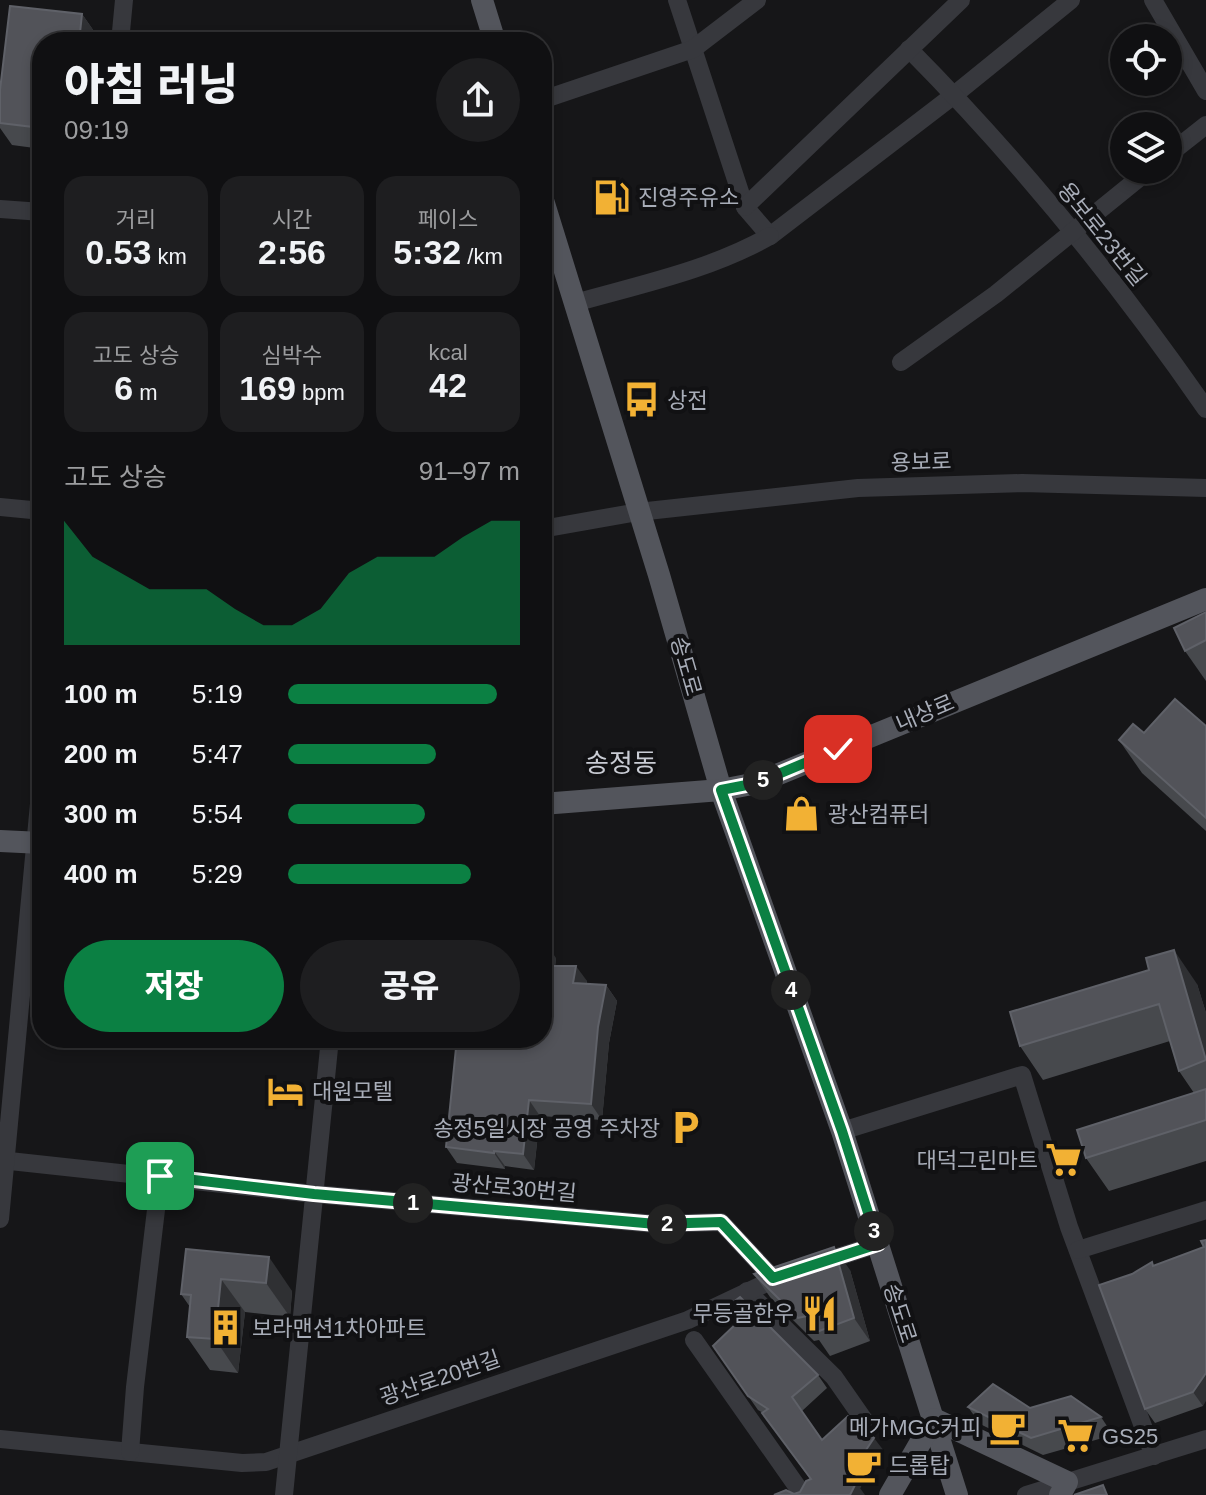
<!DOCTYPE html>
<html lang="ko">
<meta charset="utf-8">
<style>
body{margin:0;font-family:Arial,"Noto Sans KR",sans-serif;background:#1e1e20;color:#f1f3f6;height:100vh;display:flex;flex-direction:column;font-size:30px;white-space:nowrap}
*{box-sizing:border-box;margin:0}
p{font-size:26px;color:#9c9d9f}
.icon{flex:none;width:44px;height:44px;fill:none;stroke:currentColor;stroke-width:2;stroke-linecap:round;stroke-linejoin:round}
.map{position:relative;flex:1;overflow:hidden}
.panel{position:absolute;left:32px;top:32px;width:520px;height:1016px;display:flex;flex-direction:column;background:#101012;border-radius:32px;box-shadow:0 4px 12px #0003,0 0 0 2px #303032}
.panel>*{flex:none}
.tools{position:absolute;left:1110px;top:24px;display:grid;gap:16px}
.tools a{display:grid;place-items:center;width:72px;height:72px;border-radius:50%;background:#101012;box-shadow:0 4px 12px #0003,0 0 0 2px #303032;font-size:40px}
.pin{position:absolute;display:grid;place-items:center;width:68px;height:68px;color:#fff;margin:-34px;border-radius:16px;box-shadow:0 4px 12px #0006}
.km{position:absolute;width:40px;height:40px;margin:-20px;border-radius:50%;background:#222;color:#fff;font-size:22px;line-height:40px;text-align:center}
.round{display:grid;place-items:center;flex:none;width:84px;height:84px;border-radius:42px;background:#1e1e20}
.headline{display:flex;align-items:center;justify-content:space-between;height:136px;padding:0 32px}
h1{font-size:44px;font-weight:800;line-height:60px}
.metrics{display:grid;grid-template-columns:repeat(3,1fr);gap:12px;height:136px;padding:8px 32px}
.metrics div{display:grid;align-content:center;border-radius:20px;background:#1e1e20;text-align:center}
.metrics b{font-size:34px;font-weight:800}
.metrics small{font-size:22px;font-weight:400}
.metrics p{font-size:22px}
.chart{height:224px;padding:16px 32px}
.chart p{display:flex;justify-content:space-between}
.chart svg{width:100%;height:144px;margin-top:8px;fill:#0b8043;opacity:.7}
.action{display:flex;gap:16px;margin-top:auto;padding:16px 32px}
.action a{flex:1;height:92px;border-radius:48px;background:#0b8043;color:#fff;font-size:32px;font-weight:800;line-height:92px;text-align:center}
.action a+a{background:#1e1e20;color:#f1f3f6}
ul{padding:0 32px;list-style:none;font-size:26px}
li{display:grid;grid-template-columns:128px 96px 1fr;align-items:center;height:60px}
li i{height:20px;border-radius:10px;background:#0b8043}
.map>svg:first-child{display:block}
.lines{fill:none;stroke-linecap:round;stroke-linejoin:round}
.minor{stroke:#37383d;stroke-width:18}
.major{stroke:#53555c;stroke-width:22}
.wall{fill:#47494d}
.shaded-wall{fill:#2f3033}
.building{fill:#525359;stroke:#5f6168;stroke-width:2}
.route-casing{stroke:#fff;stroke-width:16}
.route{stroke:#0b8043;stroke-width:10}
.labels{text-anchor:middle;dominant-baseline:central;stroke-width:8;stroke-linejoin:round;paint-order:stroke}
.poi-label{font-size:22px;fill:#a8adb8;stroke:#111113;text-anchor:start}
.street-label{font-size:22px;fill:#a8adb8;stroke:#111113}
.quarter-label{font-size:26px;fill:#c9ccd4;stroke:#111113}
</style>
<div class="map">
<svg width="1206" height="1495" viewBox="0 0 1206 1495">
<rect width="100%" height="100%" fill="#161618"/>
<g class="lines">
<g class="minor">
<polyline points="677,0 745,207 770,236 954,95 1071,0"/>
<polyline points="1153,0 1206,91"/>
<polyline points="120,42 124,0"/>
<path d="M909,49C1018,159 1118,282 1206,409"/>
<polyline points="542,100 693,49 757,0"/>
<polyline points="1168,155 1206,125"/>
<polyline points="745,207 961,0"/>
<polyline points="0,209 42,212"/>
<path d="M575,303C642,284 710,270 770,236"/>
<polyline points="901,362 996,294 1149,170"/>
<polyline points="0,507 42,511"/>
<polyline points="542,529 638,512 858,488 1022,483 1206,488"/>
<polyline points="842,1131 1022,1075 1069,1227 1154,1456"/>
<polyline points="0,1160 314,1194 656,1224 721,1222 773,1278"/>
<polyline points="0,1219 42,772"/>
<polyline points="1078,1250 1206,1210"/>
<polyline points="816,1264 878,1244"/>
<polyline points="747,1291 834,1377 864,1420"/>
<polyline points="694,1340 803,1495"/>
<polyline points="0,1439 242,1463 266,1462 688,1320 781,1276"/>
<polyline points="130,1452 135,1387 160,1176"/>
<polyline points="284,1495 330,1038"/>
<polyline points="1026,1495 1206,1439"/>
</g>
<g class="major">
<polyline points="482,0 495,42"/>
<polyline points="542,197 659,575 721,790 842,1131 957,1495"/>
<polyline points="542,804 721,790 757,783 1206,599"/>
<polyline points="0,841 42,843"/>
<polyline points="890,1495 934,1419 1067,1482 1060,1495"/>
</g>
</g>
<g class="wall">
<polygon points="10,6 82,14 98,37 98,42 42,42 42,149 12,145 0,128 0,90"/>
<polygon points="1206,612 1206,681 1185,651"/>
<polygon points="1206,726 1206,831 1142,773 1119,740 1144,733"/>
<polygon points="556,958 555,966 587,981 587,984 606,985 617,1001 609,1043 602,1120 540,1116 534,1170 505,1166 505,1169 457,1163 446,1147"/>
<polygon points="1197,984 1206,1013 1206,1161 1109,1191 1086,1158 1194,1093 1179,1071 1170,1041 1043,1080 1020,1046"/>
<polygon points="1206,1240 1203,1406 1155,1423 1145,1409 1132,1274 1204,1247"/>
<polygon points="186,1249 292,1291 290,1317 245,1312 238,1373 210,1370 187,1337 190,1307 181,1294"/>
<polygon points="850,1270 870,1341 830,1356 819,1340 814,1341 770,1297 754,1274"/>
<polygon points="713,1346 818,1375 827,1388 802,1411 822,1440 884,1451 860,1488 794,1494 800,1492 810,1479 763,1413 758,1410"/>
<polygon points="968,1407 1030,1408 1101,1417 1113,1435 1043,1455 980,1424"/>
</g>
<g class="shaded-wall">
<polygon points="82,14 98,37 98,42 79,42"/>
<polygon points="545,942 556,958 554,982 543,966"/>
<polygon points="1174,950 1197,984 1206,1013 1206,1058"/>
<polygon points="576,966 587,981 584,999 573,983"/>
<polygon points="606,985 617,1001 609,1043 602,1120 591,1104 598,1027"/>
<polygon points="529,1100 540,1116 534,1170 523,1154"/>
<polygon points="494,1151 505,1166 505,1169 494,1153"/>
<polygon points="834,1247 850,1270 870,1341 854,1318"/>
<polygon points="269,1257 292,1291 290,1317 266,1283"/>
<polygon points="221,1279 245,1312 238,1373 215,1339"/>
<polygon points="1206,1373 1206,1401 1203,1406 1193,1392"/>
<polygon points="874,1438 884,1451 860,1488 865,1495 850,1495 850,1474"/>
</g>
<g class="building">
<polygon points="10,6 82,14 79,42 42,42 42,128 0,123 0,90"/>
<polygon points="1206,612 1206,640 1185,651 1174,628"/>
<polygon points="1175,699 1206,726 1206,818 1119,740 1133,724 1144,733"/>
<polygon points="542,942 545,942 543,966 576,966 573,983 606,985 598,1027 591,1104 529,1100 523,1154 494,1151 494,1153 446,1147 457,1038 542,1038"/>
<polygon points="1174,950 1206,1060 1179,1071 1159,1004 1020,1046 1010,1012 1149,970 1146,958"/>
<polygon points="1206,1089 1206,1120 1086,1158 1077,1130"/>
<polygon points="1206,1240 1206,1373 1193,1392 1145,1409 1099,1285 1132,1274 1152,1262 1153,1266 1204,1247 1201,1241"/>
<polygon points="834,1247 854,1318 814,1333 807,1316 798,1318 754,1274"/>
<polygon points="186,1249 269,1257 266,1283 221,1279 215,1339 187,1337 191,1295 181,1294"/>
<polygon points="740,1297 818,1375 792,1397 822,1440 848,1416 874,1438 850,1474 856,1483 850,1495 774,1495 786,1490 794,1494 800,1492 806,1481 811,1479 762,1413 768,1409 748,1396 713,1346 739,1321 728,1306"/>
<polygon points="993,1384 1030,1408 1071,1396 1101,1417 1031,1438 968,1407"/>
<polygon points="1103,1485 1107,1495 1074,1495"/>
</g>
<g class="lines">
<defs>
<polyline id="route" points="160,1176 314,1194 656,1224 721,1222 773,1278 878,1244 842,1131 721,790 757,783 838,749"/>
</defs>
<use href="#route" class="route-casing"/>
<use href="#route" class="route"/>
</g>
<defs>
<symbol id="fuel-bare" viewBox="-9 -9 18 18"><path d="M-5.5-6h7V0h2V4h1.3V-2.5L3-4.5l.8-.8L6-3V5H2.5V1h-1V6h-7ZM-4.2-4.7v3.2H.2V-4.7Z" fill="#f2b134" stroke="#111113" stroke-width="2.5" paint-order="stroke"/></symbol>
<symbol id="bus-bare" viewBox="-9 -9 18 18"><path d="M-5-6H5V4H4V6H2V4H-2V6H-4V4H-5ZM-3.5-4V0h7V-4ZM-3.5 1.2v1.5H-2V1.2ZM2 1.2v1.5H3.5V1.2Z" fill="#f2b134" stroke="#111113" stroke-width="2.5" paint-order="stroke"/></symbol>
<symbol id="shop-bare" viewBox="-9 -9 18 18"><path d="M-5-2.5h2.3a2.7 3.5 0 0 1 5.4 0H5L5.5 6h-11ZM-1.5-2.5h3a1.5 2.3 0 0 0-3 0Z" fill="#f2b134" stroke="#111113" stroke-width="2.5" paint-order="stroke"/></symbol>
<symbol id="hotel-bare" viewBox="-9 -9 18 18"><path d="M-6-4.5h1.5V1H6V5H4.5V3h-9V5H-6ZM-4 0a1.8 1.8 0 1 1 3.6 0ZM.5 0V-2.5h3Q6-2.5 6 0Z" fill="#f2b134" stroke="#111113" stroke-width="2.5" paint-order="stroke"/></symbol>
<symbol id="parking-bare" viewBox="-9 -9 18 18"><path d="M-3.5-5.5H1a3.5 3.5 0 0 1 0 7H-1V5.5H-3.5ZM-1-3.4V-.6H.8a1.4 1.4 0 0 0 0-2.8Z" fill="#f2b134" stroke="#111113" stroke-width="2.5" paint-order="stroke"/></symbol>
<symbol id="supermarket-bare" viewBox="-9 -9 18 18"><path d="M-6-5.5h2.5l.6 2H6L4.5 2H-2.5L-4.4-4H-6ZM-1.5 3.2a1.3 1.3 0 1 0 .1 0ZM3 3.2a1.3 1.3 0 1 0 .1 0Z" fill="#f2b134" stroke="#111113" stroke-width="2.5" paint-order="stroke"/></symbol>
<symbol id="restaurant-bare" viewBox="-9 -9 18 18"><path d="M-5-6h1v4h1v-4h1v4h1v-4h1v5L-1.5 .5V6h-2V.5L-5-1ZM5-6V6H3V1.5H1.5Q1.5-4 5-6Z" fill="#f2b134" stroke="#111113" stroke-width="2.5" paint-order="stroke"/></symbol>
<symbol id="building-bare" viewBox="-9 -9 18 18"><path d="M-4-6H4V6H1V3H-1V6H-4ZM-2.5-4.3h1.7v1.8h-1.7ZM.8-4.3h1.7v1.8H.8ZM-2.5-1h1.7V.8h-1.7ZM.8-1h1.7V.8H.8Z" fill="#f2b134" stroke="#111113" stroke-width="2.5" paint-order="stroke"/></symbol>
<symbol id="cafe-bare" viewBox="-9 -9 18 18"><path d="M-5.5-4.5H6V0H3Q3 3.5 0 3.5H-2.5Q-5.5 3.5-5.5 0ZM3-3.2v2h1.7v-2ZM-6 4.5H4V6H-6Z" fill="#f2b134" stroke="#111113" stroke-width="2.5" paint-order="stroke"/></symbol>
</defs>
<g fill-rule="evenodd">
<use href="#fuel-bare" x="586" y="172" width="51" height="51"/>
<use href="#bus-bare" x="616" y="374" width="51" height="51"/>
<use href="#shop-bare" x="776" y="788" width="51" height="51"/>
<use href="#hotel-bare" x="260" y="1066" width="51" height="51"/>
<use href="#parking-bare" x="660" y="1102" width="51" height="51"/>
<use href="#supermarket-bare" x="1038" y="1134" width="51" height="51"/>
<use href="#restaurant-bare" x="794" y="1288" width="51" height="51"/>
<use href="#building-bare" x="200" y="1302" width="51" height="51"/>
<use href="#cafe-bare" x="982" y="1402" width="51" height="51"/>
<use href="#supermarket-bare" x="1050" y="1410" width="51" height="51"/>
<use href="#cafe-bare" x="838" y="1440" width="51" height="51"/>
</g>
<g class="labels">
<g class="poi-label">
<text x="638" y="197">진영주유소</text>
<text x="667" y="400">상전</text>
<text x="828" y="814">광산컴퓨터</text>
<text x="312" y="1091">대원모텔</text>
<text x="660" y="1128" text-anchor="end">송정5일시장 공영 주차장</text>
<text x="1038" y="1160" text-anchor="end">대덕그린마트</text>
<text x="794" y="1313" text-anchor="end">무등골한우</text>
<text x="252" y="1328">보라맨션1차아파트</text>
<text x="981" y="1427" text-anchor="end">메가MGC커피</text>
<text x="1102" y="1436">GS25</text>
<text x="889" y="1465">드롭탑</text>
</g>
<g class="street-label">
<text transform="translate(1102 234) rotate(51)">용보로23번길</text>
<text transform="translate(921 462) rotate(-2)">용보로</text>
<text transform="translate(686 666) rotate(74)">송도로</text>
<text transform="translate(925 713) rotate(-23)">내상로</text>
<text transform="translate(514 1188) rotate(5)">광산로30번길</text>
<text transform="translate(900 1313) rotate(72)">송도로</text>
<text transform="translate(440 1378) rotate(-19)">광산로20번길</text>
</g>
<g class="quarter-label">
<text x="621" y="763">송정동</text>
</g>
</g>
</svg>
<div class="tools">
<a><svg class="icon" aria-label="locate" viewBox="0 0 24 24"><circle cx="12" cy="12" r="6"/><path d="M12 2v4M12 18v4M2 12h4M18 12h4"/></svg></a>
<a><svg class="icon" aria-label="layers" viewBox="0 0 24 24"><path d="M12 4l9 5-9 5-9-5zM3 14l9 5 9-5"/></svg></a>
</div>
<div class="pin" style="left:160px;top:1176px;background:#1e9e55"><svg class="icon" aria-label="arrive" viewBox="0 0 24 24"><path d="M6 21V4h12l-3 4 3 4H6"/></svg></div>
<div class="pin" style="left:838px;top:749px;background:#d93025"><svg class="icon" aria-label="check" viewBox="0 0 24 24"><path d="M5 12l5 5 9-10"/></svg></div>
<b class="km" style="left:413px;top:1203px">1</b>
<b class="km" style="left:667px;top:1224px">2</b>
<b class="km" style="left:874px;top:1231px">3</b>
<b class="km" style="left:791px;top:990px">4</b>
<b class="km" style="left:763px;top:780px">5</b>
<section class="panel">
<div class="headline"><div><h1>아침 러닝</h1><p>09:19</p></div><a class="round"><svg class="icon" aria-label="share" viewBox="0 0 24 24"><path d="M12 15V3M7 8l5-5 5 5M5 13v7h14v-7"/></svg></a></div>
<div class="metrics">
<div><p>거리</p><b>0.53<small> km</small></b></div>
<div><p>시간</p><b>2:56</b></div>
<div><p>페이스</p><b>5:32<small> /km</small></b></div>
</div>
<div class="metrics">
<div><p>고도 상승</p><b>6<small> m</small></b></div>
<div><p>심박수</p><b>169<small> bpm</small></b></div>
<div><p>kcal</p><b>42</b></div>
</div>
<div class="chart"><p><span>고도 상승</span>91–97 m</p>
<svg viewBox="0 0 160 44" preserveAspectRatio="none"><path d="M0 44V6L10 17L20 22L30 27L40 27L50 27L60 33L70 38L80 38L90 33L100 22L110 17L120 17L130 17L140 11L150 6L160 6V44z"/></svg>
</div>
<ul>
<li><b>100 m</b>5:19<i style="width:90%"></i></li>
<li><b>200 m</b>5:47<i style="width:64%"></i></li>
<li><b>300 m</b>5:54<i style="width:59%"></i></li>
<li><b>400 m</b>5:29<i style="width:79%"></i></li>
</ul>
<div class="action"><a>저장</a><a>공유</a></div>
</section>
</div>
